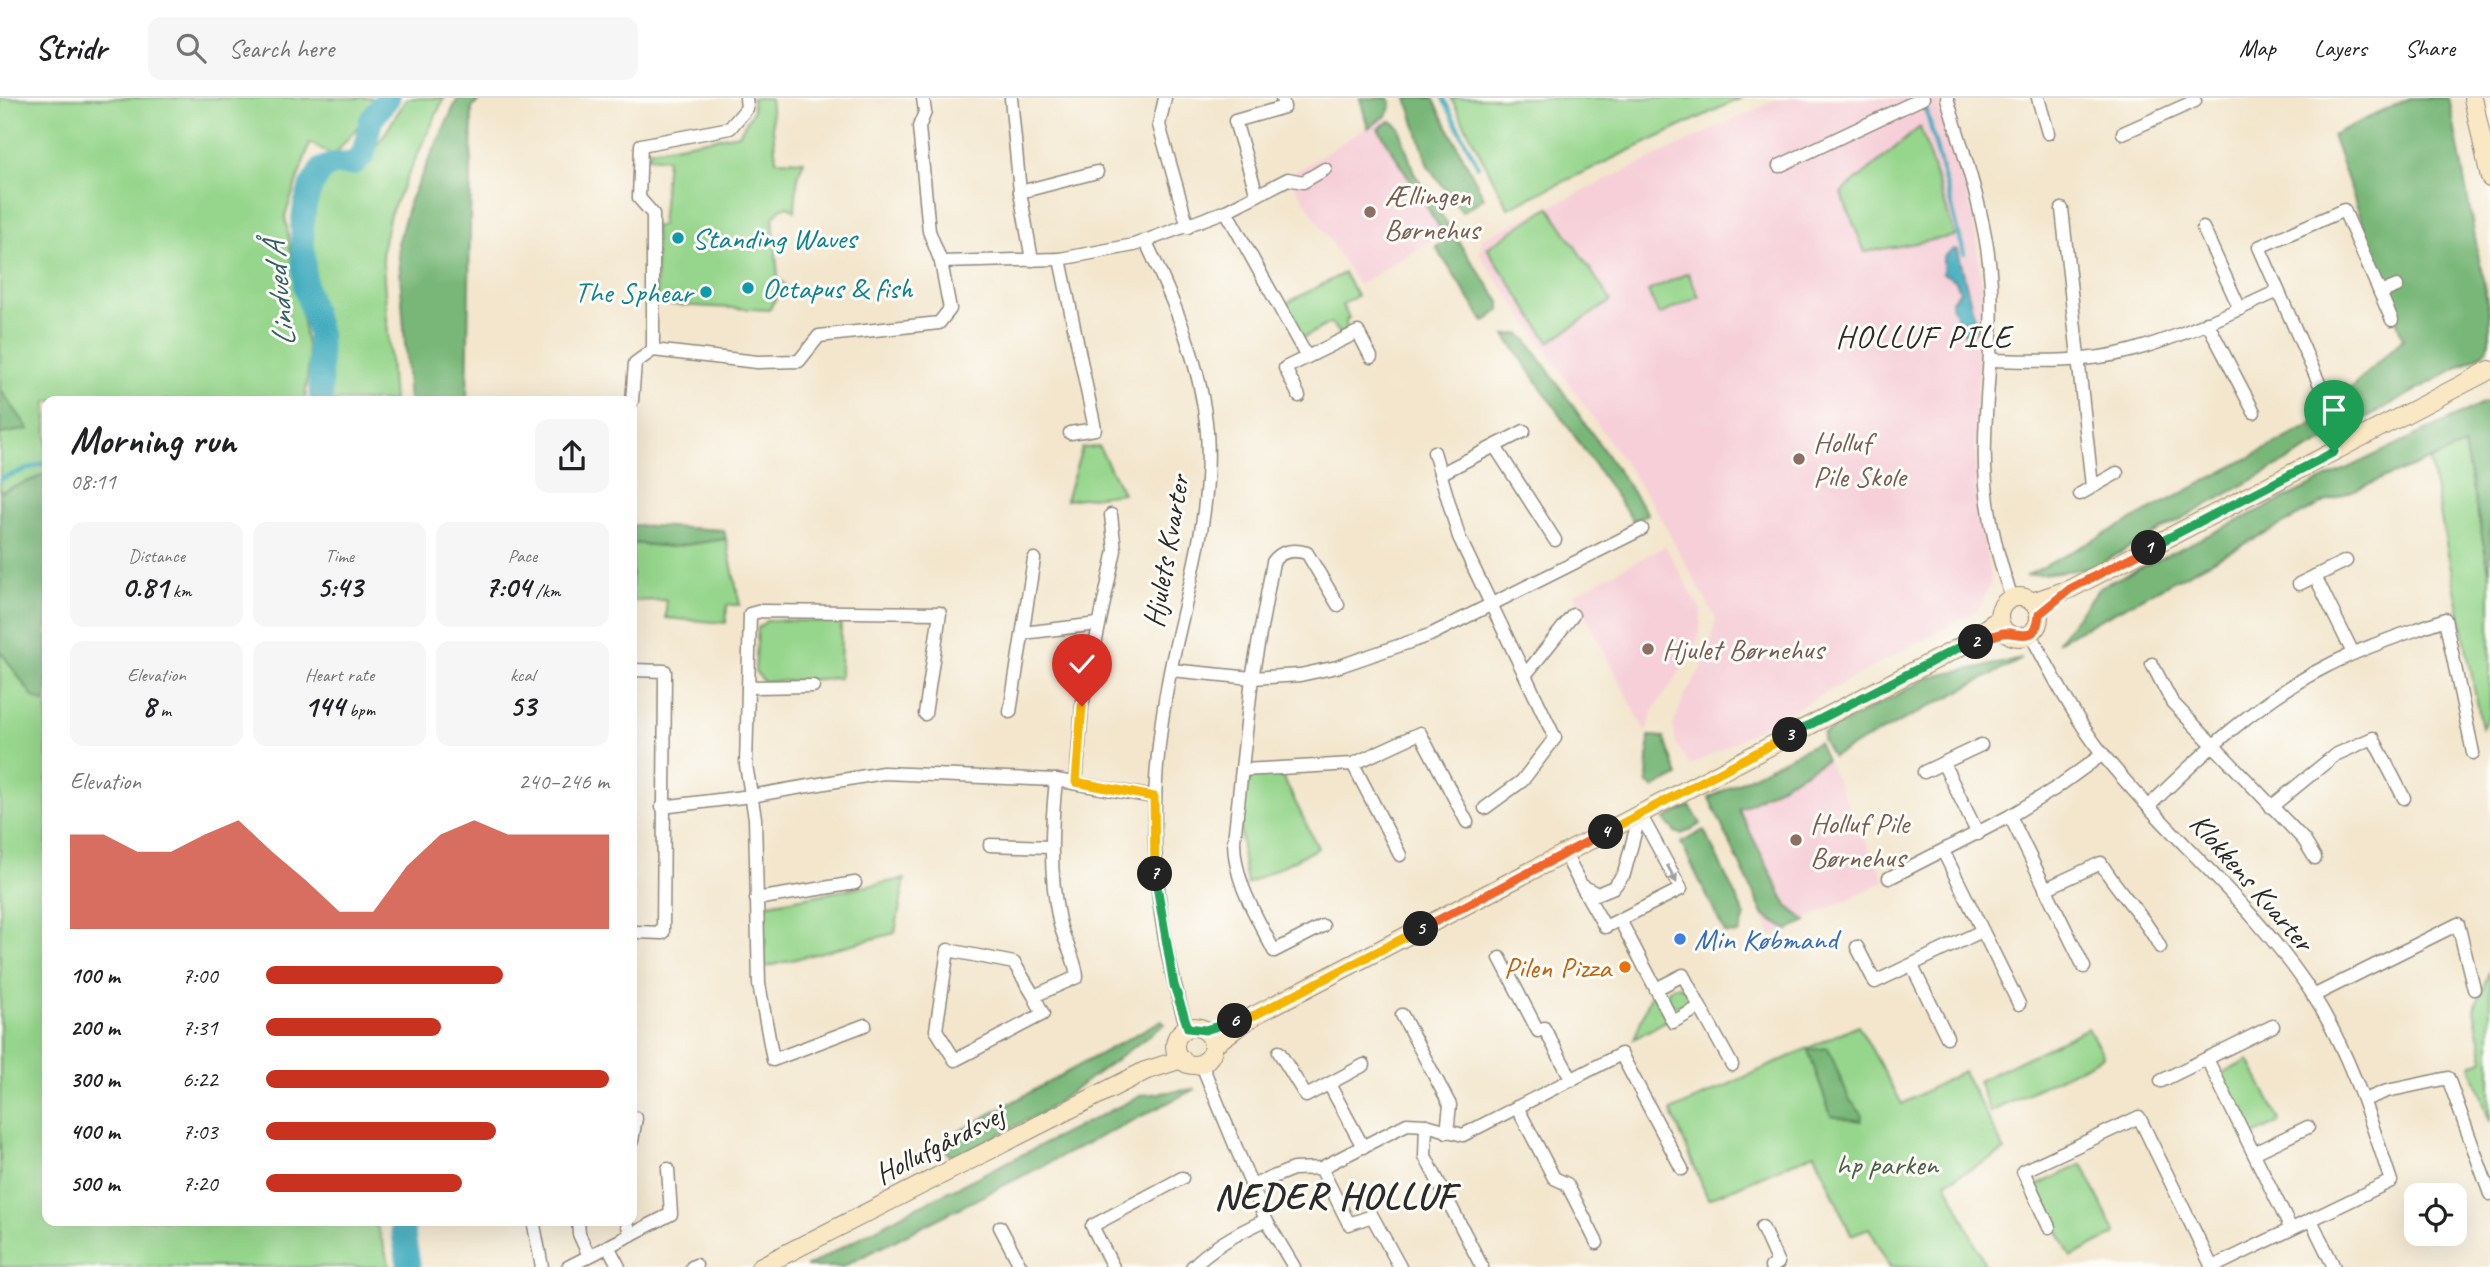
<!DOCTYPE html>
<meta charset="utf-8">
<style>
body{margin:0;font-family:Caveat,sans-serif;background:#f6f6f6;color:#202124;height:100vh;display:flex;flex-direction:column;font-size:26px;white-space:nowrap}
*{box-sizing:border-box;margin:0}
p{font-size:23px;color:#757577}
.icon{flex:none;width:38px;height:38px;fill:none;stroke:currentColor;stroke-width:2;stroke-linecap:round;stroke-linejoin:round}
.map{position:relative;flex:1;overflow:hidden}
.drawer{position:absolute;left:42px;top:298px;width:595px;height:830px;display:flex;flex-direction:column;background:#fff;border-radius:14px;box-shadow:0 7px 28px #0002}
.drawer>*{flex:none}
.controls{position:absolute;left:2404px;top:1085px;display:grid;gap:14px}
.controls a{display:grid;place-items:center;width:63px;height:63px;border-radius:14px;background:#fff;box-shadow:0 7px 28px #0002;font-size:35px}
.pin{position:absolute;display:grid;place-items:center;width:60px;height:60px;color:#fff;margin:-72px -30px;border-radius:50% 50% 50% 0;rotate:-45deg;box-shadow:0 0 7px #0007}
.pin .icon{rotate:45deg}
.km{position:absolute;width:35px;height:35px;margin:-18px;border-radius:50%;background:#222;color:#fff;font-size:19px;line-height:35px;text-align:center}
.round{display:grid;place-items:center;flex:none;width:74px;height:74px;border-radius:14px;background:#f6f6f6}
.overview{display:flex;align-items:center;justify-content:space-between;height:119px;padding:0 28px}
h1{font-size:38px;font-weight:700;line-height:52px}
.figures{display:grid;grid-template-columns:repeat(3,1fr);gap:10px;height:119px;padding:7px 28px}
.figures div{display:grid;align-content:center;border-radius:14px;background:#f6f6f6;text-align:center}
.figures b{font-size:30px;font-weight:700}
.figures small{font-size:19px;font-weight:400}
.figures p{font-size:19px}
.chart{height:196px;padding:14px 28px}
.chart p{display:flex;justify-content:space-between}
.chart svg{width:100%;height:126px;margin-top:7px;fill:#c8321e;opacity:.7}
ul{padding:0 28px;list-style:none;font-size:23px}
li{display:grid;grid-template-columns:112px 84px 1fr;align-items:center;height:52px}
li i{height:18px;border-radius:9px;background:#c8321e}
header{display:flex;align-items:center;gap:42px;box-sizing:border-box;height:98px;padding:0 35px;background:#fff;border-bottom:2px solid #e0e0e0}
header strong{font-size:33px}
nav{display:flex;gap:38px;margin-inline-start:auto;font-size:24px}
.search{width:490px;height:63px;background:#f6f6f6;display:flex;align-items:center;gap:18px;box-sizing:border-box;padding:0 24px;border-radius:14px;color:#757577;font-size:26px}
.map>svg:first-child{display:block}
.built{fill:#f6cfd8}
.green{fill:#96d68c;stroke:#60805c;stroke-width:2}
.forest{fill:#78b778;stroke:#527152;stroke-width:2}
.water{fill:#3facbe;stroke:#356c74;stroke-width:2}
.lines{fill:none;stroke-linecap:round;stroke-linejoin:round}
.stream{stroke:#3facbe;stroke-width:4.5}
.river{stroke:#3facbe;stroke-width:24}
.street-casing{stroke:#8f887c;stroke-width:15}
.secondary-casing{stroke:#8f887c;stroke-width:20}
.street{stroke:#fff;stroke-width:12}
.secondary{stroke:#fae7c3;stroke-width:18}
.oneway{fill:#a0a0a0}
.split-1-casing{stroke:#fff;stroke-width:14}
.split-2-casing{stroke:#fff;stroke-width:14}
.split-3-casing{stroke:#fff;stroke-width:14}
.split-4-casing{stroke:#fff;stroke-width:14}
.split-5-casing{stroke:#fff;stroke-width:14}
.split-6-casing{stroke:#fff;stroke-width:14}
.split-7-casing{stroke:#fff;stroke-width:14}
.split-8-casing{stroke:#fff;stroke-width:14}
.split-1{stroke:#22a559;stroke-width:9}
.split-2{stroke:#f0652b;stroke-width:9}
.split-3{stroke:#22a559;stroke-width:9}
.split-4{stroke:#f5b400;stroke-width:9}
.split-5{stroke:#f0652b;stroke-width:9}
.split-6{stroke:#f5b400;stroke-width:9}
.split-7{stroke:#22a559;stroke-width:9}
.split-8{stroke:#f5b400;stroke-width:9}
.education-dot{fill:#8d6e63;stroke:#fdfcf7;stroke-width:2.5}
.culture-dot{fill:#0f9aa8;stroke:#fdfcf7;stroke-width:2.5}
.shop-dot{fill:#3f7fe0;stroke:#fdfcf7;stroke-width:2.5}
.food-dot{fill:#e8710a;stroke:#fdfcf7;stroke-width:2.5}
.labels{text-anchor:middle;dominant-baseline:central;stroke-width:6;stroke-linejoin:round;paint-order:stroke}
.education-label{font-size:30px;fill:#785e54;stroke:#fdfcf7;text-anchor:start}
.culture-label{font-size:30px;fill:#0d838f;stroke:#fdfcf7;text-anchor:start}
.street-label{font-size:30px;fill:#2b2b2b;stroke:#fdfcf7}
.shop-label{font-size:30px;fill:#366cbe;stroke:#fdfcf7;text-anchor:start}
.food-label{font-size:30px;fill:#c56008;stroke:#fdfcf7;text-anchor:end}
.park-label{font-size:30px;fill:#4b5e48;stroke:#fdfcf7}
.water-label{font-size:32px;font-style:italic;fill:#335f66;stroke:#fdfcf7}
.neighbourhood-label{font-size:32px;letter-spacing:2px;fill:#2b2b2b;stroke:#fdfcf7}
.district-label{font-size:37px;font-weight:bold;letter-spacing:2px;fill:#2b2b2b;stroke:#fdfcf7}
</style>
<header>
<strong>Stridr</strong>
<div class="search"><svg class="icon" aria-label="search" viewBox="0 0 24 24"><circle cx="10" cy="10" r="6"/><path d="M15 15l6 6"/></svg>Search here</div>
<nav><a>Map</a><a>Layers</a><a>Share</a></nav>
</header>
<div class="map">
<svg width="2490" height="1169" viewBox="0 0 2490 1169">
<rect width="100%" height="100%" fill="#fdfcf7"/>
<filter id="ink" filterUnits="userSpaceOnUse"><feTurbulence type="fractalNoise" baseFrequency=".0143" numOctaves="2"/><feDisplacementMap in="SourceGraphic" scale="14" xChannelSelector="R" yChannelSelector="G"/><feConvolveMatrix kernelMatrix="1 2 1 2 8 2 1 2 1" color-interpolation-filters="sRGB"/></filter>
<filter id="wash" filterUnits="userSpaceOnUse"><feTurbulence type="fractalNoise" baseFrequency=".00686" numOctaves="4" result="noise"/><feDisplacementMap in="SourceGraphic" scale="28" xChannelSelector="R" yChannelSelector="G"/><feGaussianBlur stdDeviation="1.57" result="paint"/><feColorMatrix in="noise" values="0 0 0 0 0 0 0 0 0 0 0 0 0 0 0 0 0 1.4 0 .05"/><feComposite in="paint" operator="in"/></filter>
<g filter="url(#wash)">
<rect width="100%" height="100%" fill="#f3e6cd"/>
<g class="built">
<polygon points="1780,0 1937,0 1973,117 1982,188 1975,327 1976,395 1991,485 1978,512 1690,668 1676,645 1673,628 1684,599 1708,559 1716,521 1654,408 1479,155 1483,140"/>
<polygon points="1387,17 1404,73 1414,93 1443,135 1358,187 1289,78"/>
<polygon points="1665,448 1701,512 1700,535 1685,566 1654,611 1646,634 1574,496"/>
<polygon points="1818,644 1885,783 1772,838 1709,700"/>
</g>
<g class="green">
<polygon points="0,0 381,0 334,58 310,45 285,118 309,260 305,303 47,303 47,1122 368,1122 378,1130 390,1169 0,1169"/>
<polygon points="407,0 444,0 390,116 382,153 393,303 327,303 325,224 309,189 307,116 320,80 332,71 361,74"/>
<path d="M752,0H770L776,62L804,63C796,77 796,96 795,113L788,108L780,111L773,120L778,180L788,191L777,198L769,212L657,206L655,128H661L667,61L647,59L651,52L739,36L753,13Z"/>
<polygon points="1451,0 1741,0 1508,110"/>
<polygon points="1920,29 1955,138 1865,154 1841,95"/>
<polygon points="1549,109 1611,203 1549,244 1487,150"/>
<polygon points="1344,175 1357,198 1342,207 1349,220 1346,222 1347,232 1341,237 1330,225 1301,241 1283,207"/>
<polygon points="1688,175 1699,199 1659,217 1648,193"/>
<polygon points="2464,347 2490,478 2490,616 2482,630 2430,363"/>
<polygon points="1099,349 1123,395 1066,402 1082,350"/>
<polygon points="726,441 740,507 727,507 726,525 666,520 666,502 632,503 632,445 671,449"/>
<polygon points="768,522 841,524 840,580 764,584 755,573 758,530"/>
<path d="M1281,675L1318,750L1247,786C1240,751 1236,709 1252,676Z"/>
<polygon points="905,781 895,835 765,869 761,813 769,806"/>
<polygon points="2490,872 2490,1025 2471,967 2484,961 2474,912"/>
<circle cx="1677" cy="898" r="10"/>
<polygon points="1652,894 1667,922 1634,941"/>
<polygon points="1858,927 1902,1006 1963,973 2005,1053 1946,1084 1986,1169 1890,1169 1869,1130 1851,1137 1815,1055 1708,1101 1671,1013"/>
<polygon points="2088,930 2104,958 1990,1014 1978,983"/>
<polygon points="2249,962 2280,1024 2248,1040 2217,978"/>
<polygon points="2082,1066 2116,1136 2071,1159 2036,1088"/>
</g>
<g class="forest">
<polygon points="458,0 481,0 472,10 467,303 409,303 398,145 410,102"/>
<polygon points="1360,0 1389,0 1391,7 1387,17 1368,30"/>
<polygon points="1407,0 1433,0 1484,100 1462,114 1428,68"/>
<polygon points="2410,0 2449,0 2490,219 2490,244 2484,255 2092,470 2026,478 2311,327 2403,241 2332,37"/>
<polygon points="1391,23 1399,29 1414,75 1450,130 1443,135 1378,30"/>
<polygon points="1452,140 1457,142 1500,204 1500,212 1484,224 1436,149"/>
<polygon points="1519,236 1527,242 1648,416 1633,423 1505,237"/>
<polygon points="0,291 29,331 0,336"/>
<polygon points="2485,304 2490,306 2490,478 2464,348 2327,403 2057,544 2100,489"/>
<polygon points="47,376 47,605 34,600 0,553 0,394"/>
<polygon points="632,427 724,432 726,441 671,449 632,445"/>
<polygon points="2022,561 1832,659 1822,641 1823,636 1930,579"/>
<polygon points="1649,638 1664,639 1678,678 1654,690 1647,685"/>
<polygon points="1818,644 1826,662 1739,712 1787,808 1806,823 1788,832 1764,818 1709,700"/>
<polygon points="1690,708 1701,726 1682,736 1675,734 1664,721"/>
<polygon points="1704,732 1745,818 1739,836 1725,835 1681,745"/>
<polygon points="1162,922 1165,926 1045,1013 961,1056 950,1058 942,1048 945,1041"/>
<polygon points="1828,950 1849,1001 1862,1016 1861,1023 1831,1018 1808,952"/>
<polygon points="1195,991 842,1169 806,1169 907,1114 1142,997"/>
</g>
<polygon class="water" points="1954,151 1958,152 1977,231 1971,237 1962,234 1951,204 1960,193 1956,183 1943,175 1943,159"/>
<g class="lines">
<g class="stream">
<polyline points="1443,0 1478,68"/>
<polyline points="1926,11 1964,155"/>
<polyline points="0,381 47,364"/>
</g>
<g class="river">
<polyline points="321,303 319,235 305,189 302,129 305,107 311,88 322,71 334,66 352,66 363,57 371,22 388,0"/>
<polyline points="401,1122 409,1169"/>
</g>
</g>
</g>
<g filter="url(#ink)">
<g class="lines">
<defs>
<g id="street">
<polyline points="746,0 747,10 730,30 641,47 639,100 653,116 653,252 757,264 799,263 819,238 939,225 950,211 941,164 929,133 919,29 925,14 923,0"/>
<polyline points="1011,0 1020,94 1032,162"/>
<polyline points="1165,0 1159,27 1188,129"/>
<path d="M1947,0C1965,61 1988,123 1991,187C1994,239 1986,290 1985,342C1983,395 1994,451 2012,500"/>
<polyline points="2038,0 2048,35"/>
<polyline points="2123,35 2195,3 2193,0"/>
<polyline points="1779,68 1923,0"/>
<polyline points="1020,94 1097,74"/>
<polyline points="1257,97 1235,23 1284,9 1282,0"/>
<polyline points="2062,111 2092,388"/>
<polyline points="1226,113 1307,259"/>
<polyline points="2203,130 2240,211"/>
<path d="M1146,144C1175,206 1201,265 1207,334C1213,417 1186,495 1170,574C1146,698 1149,809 1187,930"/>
<polyline points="1060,161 1095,331 1070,335"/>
<polyline points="941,164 1060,161 1134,147 1226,113 1288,81 1303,84 1325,71"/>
<polyline points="2380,195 2397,188"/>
<polyline points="2207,224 2254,314"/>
<path d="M1991,262C2037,263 2085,265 2130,253C2181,239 2230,215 2278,193"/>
<polyline points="2319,285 2259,149 2344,112 2392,222"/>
<polyline points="1299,298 1285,270 1358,234 1371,259"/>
<polyline points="632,303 635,265 653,252"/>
<polyline points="1496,350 1555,442"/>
<polyline points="1434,354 1459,439 1555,640 1522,683 1485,710"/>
<polyline points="1440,376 1524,333"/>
<polyline points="2080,396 2117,375"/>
<polyline points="2315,478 2353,555"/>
<polyline points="2299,486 2346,463"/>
<polyline points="1023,535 1098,526"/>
<path d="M2030,535C2052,576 2075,621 2104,658C2171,741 2255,807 2313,897C2349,954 2370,1020 2391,1083L2213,1169"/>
<polyline points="2152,566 2172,604 2304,742 2315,760"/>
<polyline points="633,572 665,573 663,835 635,834"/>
<polyline points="1171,572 1252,580 1300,577 1337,569 1430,537 1642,431"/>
<polyline points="1526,576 1573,517"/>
<polyline points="748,589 813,588"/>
<polyline points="1010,614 1034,461"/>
<polyline points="1943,665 1978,736"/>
<polyline points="1353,666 1400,757"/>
<polyline points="1242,672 1353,666 1420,635 1467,724"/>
<polyline points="1924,674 1981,647"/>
<polyline points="1076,684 1082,608 1115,452 1111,417"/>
<path d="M2149,708C2202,656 2258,603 2325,569C2363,549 2405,536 2445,521L2473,655"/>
<polyline points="662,709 751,698 883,675 1056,682 1154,699"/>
<polyline points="2271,709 2335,657 2373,640 2404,700"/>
<polyline points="2010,718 2084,869"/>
<polyline points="990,747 1049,749"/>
<polyline points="1943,753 2019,906"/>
<polyline points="1565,756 1581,787 1597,796 1614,789 1624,776 1640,716"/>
<polyline points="1889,780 2010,718 2056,690 2103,656"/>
<polyline points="1581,787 1605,829 1681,791 1640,716"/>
<path d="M2045,791L2101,765C2119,796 2144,817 2160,849"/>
<polyline points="756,801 855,785"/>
<polyline points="1620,822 1656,891"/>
<path d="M1323,828L1274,853C1256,817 1234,784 1234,743L1252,580L1273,464C1281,452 1294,451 1307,455L1338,507"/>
<polyline points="1857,849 1875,884 1982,833"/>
<polyline points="1500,860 1538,933 1544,930 1572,982"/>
<polyline points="1912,868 1947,939"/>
<path d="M1034,898L1014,865L948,852L936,932L955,962L1043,916L1034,898L1077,879C1076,861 1063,841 1059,823C1049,774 1051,730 1056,682"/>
<polyline points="2313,898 2458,826 2474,891"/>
<polyline points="1700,909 1683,877 1656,891 1673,924 1700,909 1732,967"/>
<polyline points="1402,917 1450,1007 1447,1034"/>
<polyline points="865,927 773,962 759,886 755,720 746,667 750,516 761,513 940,515 925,616"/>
<polyline points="1279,954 1306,998 1364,967"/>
<polyline points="2207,961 2291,1131"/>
<polyline points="1201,965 1266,1122 1294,1169"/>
<polyline points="2161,983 2273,928"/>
<polyline points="1329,986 1363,1049"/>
<polyline points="2364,1002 2387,993 2448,980 2490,1096"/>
<polyline points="1517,1009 1554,1080 1567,1086 1597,1145"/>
<polyline points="1426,1027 1425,1058 1482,1169"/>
<polyline points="632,1043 636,1020"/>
<polyline points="2254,1055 2308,1029"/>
<polyline points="1321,1070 1349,1126 1372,1118 1400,1169"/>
<polyline points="1251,1088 1293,1071 1321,1070 1407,1026 1426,1027 1463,1037 1621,956 1682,1071"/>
<polyline points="533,1122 542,1169"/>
<polyline points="578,1122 579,1136 589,1158"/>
<polyline points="626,1122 631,1137"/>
<polyline points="2311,1122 2334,1169"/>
<polyline points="1000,1129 1021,1169"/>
<polyline points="1762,1129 1778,1165 1771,1169"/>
<polyline points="2049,1129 2023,1073 2139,1019 2212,1169"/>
<polyline points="608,1148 619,1169"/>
<polyline points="568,1169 671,1116 668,1071"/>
<polyline points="692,1169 696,1167"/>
<polyline points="1113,1169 1092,1128 1182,1080"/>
<path d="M1192,1169C1213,1148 1239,1134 1266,1122"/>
</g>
<g id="secondary">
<polyline points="2473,0 2490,80"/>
<circle cx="2019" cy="519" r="20"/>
<polyline points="2032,504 2070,491 2490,272"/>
<circle cx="1194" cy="948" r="19"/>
<polyline points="1213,947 1255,917 1958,550 1999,521"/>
<polyline points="760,1169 1145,973 1182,961"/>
</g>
</defs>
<use href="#street" class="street-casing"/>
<use href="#secondary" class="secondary-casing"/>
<use href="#street" class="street"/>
<use href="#secondary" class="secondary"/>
</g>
<defs><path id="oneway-solid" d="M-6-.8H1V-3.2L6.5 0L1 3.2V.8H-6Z" transform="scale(1.75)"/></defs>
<use class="oneway" href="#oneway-solid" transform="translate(1672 776) rotate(62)"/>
</g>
<g class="lines" filter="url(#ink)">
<defs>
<polyline id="split-1" points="2149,450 2334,354"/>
<path id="split-2" d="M1976,544C1985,541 1994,537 2003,535C2018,533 2037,548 2039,516L2070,491L2149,450"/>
<polyline id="split-3" points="1790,637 1958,550 1976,544"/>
<polyline id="split-4" points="1606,734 1790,637"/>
<polyline id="split-5" points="1421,831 1606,734"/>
<polyline id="split-6" points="1235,923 1255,917 1421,831"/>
<polyline id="split-7" points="1155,776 1174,887 1188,930 1205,932 1235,923"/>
<polyline id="split-8" points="1082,608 1076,684 1154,699 1155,776"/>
</defs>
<use href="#split-1" class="split-1-casing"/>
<use href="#split-2" class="split-2-casing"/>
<use href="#split-3" class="split-3-casing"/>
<use href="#split-4" class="split-4-casing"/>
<use href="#split-5" class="split-5-casing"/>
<use href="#split-6" class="split-6-casing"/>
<use href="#split-7" class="split-7-casing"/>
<use href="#split-8" class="split-8-casing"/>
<use href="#split-1" class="split-1"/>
<use href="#split-2" class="split-2"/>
<use href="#split-3" class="split-3"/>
<use href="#split-4" class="split-4"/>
<use href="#split-5" class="split-5"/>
<use href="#split-6" class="split-6"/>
<use href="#split-7" class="split-7"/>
<use href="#split-8" class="split-8"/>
</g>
<g class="education-dot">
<circle cx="1370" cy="114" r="7"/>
<circle cx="1799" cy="361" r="7"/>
<circle cx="1648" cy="551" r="7"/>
<circle cx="1796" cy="742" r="7"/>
</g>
<g class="culture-dot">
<circle cx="678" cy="140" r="7"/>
<circle cx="748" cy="190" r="7"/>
<circle cx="706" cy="194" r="7"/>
</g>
<circle class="shop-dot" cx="1680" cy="841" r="7"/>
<circle class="food-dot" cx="1625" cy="869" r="7"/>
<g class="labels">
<g class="education-label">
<text x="1384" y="97">Ællingen<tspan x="1384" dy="34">Børnehus</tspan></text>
<text x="1813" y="344">Holluf<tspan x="1813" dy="34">Pile Skole</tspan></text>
<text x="1662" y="551">Hjulet Børnehus</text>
<text x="1810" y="725">Holluf Pile<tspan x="1810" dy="34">Børnehus</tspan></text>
</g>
<g class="culture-label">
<text x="692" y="140">Standing Waves</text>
<text x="762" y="190">Octapus &amp; fish</text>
<text x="692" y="194" text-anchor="end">The Sphear</text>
</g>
<g class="street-label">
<text transform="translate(1166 453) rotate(-80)">Hjulets Kvarter</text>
<text transform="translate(2252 784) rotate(49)">Klokkens Kvarter</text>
<text transform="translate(939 1046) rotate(-27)">Hollufgårdsvej</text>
</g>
<g class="shop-label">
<text x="1694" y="841">Min Købmand</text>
</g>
<g class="food-label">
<text x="1611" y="869">Pilen Pizza</text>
</g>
<g class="park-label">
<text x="1887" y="1066">hp parken</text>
</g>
<g class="water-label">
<text transform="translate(279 197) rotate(-96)">Lindved Å</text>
</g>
<g class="neighbourhood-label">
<text x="1924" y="238">HOLLUF PILE</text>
</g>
<g class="district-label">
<text x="1335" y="1097">NEDER HOLLUF</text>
</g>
</g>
</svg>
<div class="controls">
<a><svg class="icon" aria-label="locate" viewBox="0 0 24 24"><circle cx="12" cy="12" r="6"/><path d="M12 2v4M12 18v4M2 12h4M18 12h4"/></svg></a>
</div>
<div class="pin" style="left:2334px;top:354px;background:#1e9e55"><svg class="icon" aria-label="arrive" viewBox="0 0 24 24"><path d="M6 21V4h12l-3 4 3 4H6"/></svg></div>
<div class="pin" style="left:1082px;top:608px;background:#d93025"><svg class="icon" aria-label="check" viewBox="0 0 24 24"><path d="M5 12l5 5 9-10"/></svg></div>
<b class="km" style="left:2149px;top:450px">1</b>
<b class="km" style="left:1976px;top:544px">2</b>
<b class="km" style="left:1790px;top:637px">3</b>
<b class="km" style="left:1606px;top:734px">4</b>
<b class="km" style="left:1421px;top:831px">5</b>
<b class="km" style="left:1235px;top:923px">6</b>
<b class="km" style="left:1155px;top:776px">7</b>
<section class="drawer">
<div class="overview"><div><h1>Morning run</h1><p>08:11</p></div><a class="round"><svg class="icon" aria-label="share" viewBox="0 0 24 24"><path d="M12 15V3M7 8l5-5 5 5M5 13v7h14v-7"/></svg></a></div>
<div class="figures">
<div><p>Distance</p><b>0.81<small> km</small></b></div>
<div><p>Time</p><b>5:43</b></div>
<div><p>Pace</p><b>7:04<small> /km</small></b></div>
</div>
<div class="figures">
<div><p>Elevation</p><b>8<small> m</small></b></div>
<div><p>Heart rate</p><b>144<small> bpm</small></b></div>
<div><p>kcal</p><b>53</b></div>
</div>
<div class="chart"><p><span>Elevation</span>240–246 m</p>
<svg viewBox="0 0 160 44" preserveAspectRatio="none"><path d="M0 44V11L10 11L20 17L30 17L40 11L50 6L60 17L70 27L80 38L90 38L100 22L110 11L120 6L130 11L140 11L150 11L160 11V44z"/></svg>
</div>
<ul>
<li><b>100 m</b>7:00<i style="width:69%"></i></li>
<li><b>200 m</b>7:31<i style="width:51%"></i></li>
<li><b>300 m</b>6:22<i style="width:100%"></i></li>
<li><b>400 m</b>7:03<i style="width:67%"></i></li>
<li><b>500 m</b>7:20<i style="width:57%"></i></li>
</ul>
</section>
</div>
